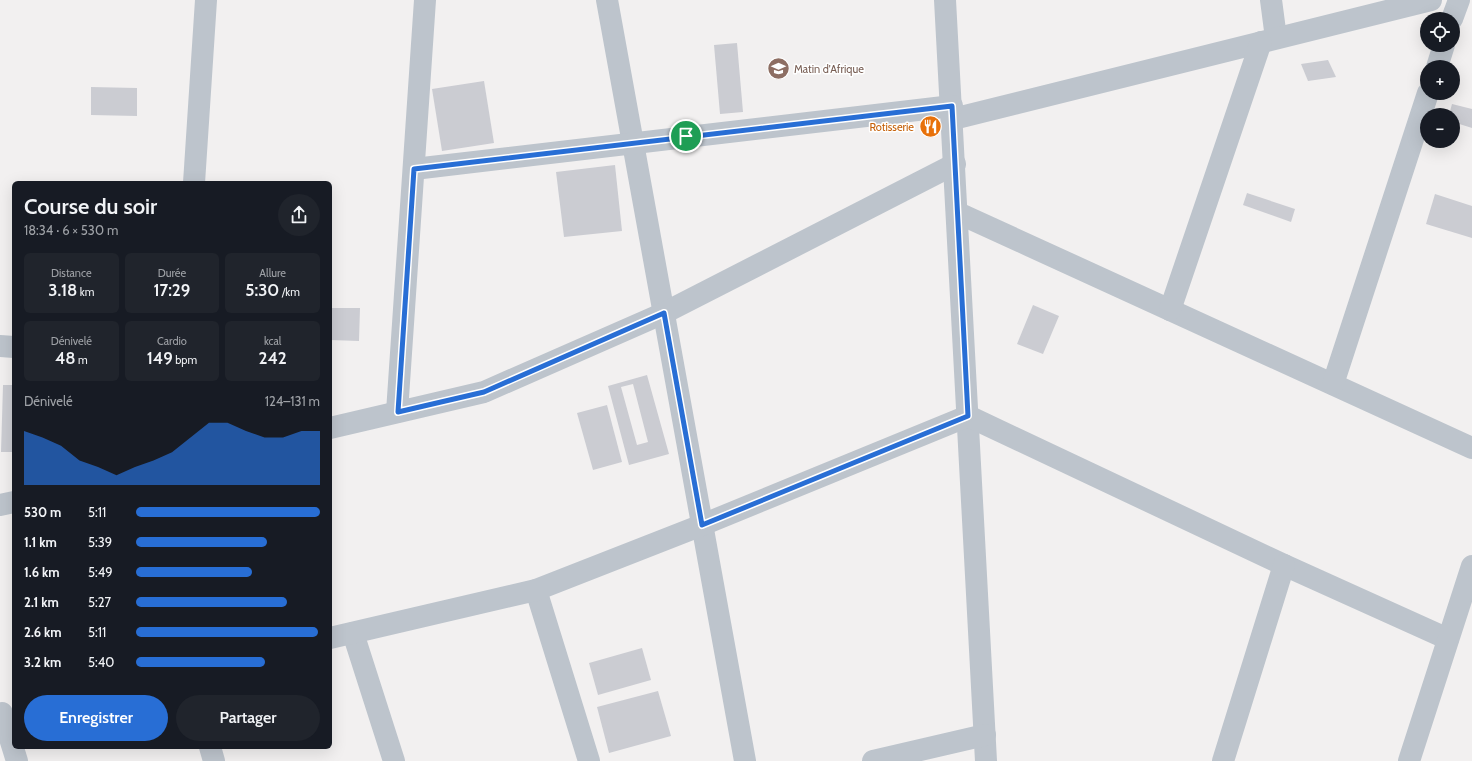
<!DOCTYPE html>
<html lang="fr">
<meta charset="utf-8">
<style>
body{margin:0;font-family:Cabin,sans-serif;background:#20242c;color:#f1f3f6;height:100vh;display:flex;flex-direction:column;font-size:15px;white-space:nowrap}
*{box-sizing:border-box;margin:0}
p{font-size:13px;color:#9ea1a6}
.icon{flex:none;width:22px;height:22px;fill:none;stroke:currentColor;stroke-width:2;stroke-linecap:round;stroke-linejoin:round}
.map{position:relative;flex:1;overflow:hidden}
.drawer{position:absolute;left:12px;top:181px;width:320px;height:568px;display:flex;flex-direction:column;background:#171b24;border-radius:6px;box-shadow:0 4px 16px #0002}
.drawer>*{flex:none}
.controls{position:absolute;left:1420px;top:12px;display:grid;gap:8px}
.controls a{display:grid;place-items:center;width:40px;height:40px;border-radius:50%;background:#171b24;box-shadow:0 4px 16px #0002;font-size:20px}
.pin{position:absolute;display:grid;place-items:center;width:34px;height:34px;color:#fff;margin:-17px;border:2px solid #fff;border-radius:50%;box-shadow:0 1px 4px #0007}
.round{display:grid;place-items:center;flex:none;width:42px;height:42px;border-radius:21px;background:#20242c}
.overview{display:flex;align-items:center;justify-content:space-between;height:68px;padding:0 12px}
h1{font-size:22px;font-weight:600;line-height:30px}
.figures{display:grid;grid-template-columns:repeat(3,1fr);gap:6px;height:68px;padding:4px 12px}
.figures div{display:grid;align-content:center;border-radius:6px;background:#20242c;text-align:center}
.figures b{font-size:17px;font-weight:600}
.figures small{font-size:11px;font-weight:400}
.figures p{font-size:11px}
.chart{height:112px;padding:8px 12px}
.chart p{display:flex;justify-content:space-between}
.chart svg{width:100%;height:72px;margin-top:4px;fill:#286ed5;opacity:.7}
.cta{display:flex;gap:8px;margin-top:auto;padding:8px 12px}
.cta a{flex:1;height:46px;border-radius:24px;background:#286ed5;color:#fff;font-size:16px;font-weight:600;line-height:46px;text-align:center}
.cta a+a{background:#20242c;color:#f1f3f6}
ul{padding:0 12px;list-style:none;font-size:13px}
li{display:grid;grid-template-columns:64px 48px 1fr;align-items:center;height:30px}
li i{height:10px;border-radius:5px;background:#286ed5}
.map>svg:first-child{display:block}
.building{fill:#cbccd2;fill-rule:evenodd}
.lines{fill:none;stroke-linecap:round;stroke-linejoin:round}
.minor{stroke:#bdc4cc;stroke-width:22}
.route-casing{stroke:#fff;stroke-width:8}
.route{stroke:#286ed5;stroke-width:5}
.labels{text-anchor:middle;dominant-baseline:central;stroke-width:3;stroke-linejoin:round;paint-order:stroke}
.education-label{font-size:11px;fill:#785e54;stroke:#fff;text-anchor:start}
.food-label{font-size:11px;fill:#c56008;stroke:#fff;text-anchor:end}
</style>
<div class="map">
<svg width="1472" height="761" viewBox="0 0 1472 761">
<rect width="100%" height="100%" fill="#f2f0f0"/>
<g class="building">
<polygon points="737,43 743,112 720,114 714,45"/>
<polygon points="1328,60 1336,77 1308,81 1301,64"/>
<polygon points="484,81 494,143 442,151 432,89"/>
<polygon points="91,87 137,88 137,116 91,115"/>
<polygon points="1452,104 1472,109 1472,128 1453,122 1453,115 1449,115"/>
<polygon points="615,165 622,231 564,237 556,172"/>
<polygon points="1247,193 1295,209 1291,222 1243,205"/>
<polygon points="1435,194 1472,206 1472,238 1426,224"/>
<polygon points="1033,305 1059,316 1043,354 1017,344"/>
<polygon points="330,308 360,308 359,341 330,340"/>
<path d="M647,375L669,454L629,465L608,386ZM633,384L648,442L637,445L621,387Z"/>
<polygon points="3,385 14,385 14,452 1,452"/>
<polygon points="607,405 622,462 593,470 577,413"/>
<polygon points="642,648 651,680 598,695 589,663"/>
<polygon points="658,691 671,736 609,753 597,707"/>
</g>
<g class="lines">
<g class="minor">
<polyline points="607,0 745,761"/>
<polyline points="945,0 986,761"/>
<polyline points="1271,0 1276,38"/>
<polyline points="1452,19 1459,0"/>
<polyline points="1437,67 1444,45"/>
<polyline points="953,119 1431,0"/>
<polyline points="414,169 952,106"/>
<polyline points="194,183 206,0"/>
<polyline points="958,213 1472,448"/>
<polyline points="1170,310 1261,42"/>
<polyline points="0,346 14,347"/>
<polyline points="1333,384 1428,93"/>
<polyline points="397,412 425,0"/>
<polyline points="330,428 484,392 664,313 955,164"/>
<polyline points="0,505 14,502"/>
<polyline points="536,590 589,761"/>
<polyline points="353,633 394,761"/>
<polyline points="330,638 536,590 702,525 968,416 1284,565 1448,639"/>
<polyline points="2,713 17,761"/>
<polyline points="210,747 214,761"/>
<polyline points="873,761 985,735"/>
<polyline points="1223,761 1284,565"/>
<polyline points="1409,761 1472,566"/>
</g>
</g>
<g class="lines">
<defs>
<polygon id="route" points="952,106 968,416 702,525 664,313 484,392 398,412 414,169"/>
</defs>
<use href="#route" class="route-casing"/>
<use href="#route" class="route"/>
</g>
<defs>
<symbol id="school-disc" viewBox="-11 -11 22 22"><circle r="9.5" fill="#8d6e63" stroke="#fff"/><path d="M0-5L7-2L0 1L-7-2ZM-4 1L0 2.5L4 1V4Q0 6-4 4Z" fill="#fff"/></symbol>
<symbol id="restaurant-disc" viewBox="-11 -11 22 22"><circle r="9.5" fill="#e8710a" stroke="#fff"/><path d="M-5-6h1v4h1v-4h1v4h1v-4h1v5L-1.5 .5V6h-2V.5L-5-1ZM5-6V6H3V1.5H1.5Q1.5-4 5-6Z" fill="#fff"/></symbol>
</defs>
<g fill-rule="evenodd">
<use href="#school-disc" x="766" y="56" width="25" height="25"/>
<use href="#restaurant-disc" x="918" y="114" width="25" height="25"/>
</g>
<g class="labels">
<g class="education-label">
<text x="794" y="69">Matin d'Afrique</text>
</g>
<g class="food-label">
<text x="914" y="127">Rotisserie</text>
</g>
</g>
</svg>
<div class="controls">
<a><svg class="icon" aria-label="locate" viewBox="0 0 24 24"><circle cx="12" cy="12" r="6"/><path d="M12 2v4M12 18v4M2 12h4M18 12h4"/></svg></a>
<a>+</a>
<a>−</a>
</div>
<div class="pin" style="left:686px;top:136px;background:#1e9e55"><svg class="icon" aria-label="arrive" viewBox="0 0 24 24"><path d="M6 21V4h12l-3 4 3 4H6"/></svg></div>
<section class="drawer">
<div class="overview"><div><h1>Course du soir</h1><p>18:34 · 6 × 530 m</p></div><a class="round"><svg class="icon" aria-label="share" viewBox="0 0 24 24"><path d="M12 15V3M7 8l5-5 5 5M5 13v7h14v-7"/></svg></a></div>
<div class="figures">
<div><p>Distance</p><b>3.18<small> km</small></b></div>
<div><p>Durée</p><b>17:29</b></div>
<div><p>Allure</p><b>5:30<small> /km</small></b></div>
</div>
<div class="figures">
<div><p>Dénivelé</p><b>48<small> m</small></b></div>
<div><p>Cardio</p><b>149<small> bpm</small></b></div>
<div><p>kcal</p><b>242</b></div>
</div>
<div class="chart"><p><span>Dénivelé</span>124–131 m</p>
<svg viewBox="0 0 160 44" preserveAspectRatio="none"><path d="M0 44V11L10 15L20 20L30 29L40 33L50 38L60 33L70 29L80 24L90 15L100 6L110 6L120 11L130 15L140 15L150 11L160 11V44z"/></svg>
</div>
<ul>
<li><b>530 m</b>5:11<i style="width:100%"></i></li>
<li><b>1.1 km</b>5:39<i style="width:71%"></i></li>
<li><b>1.6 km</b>5:49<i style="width:63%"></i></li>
<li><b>2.1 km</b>5:27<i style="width:82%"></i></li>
<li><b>2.6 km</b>5:11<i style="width:99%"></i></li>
<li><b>3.2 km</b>5:40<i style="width:70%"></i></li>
</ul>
<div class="cta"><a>Enregistrer</a><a>Partager</a></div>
</section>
</div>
